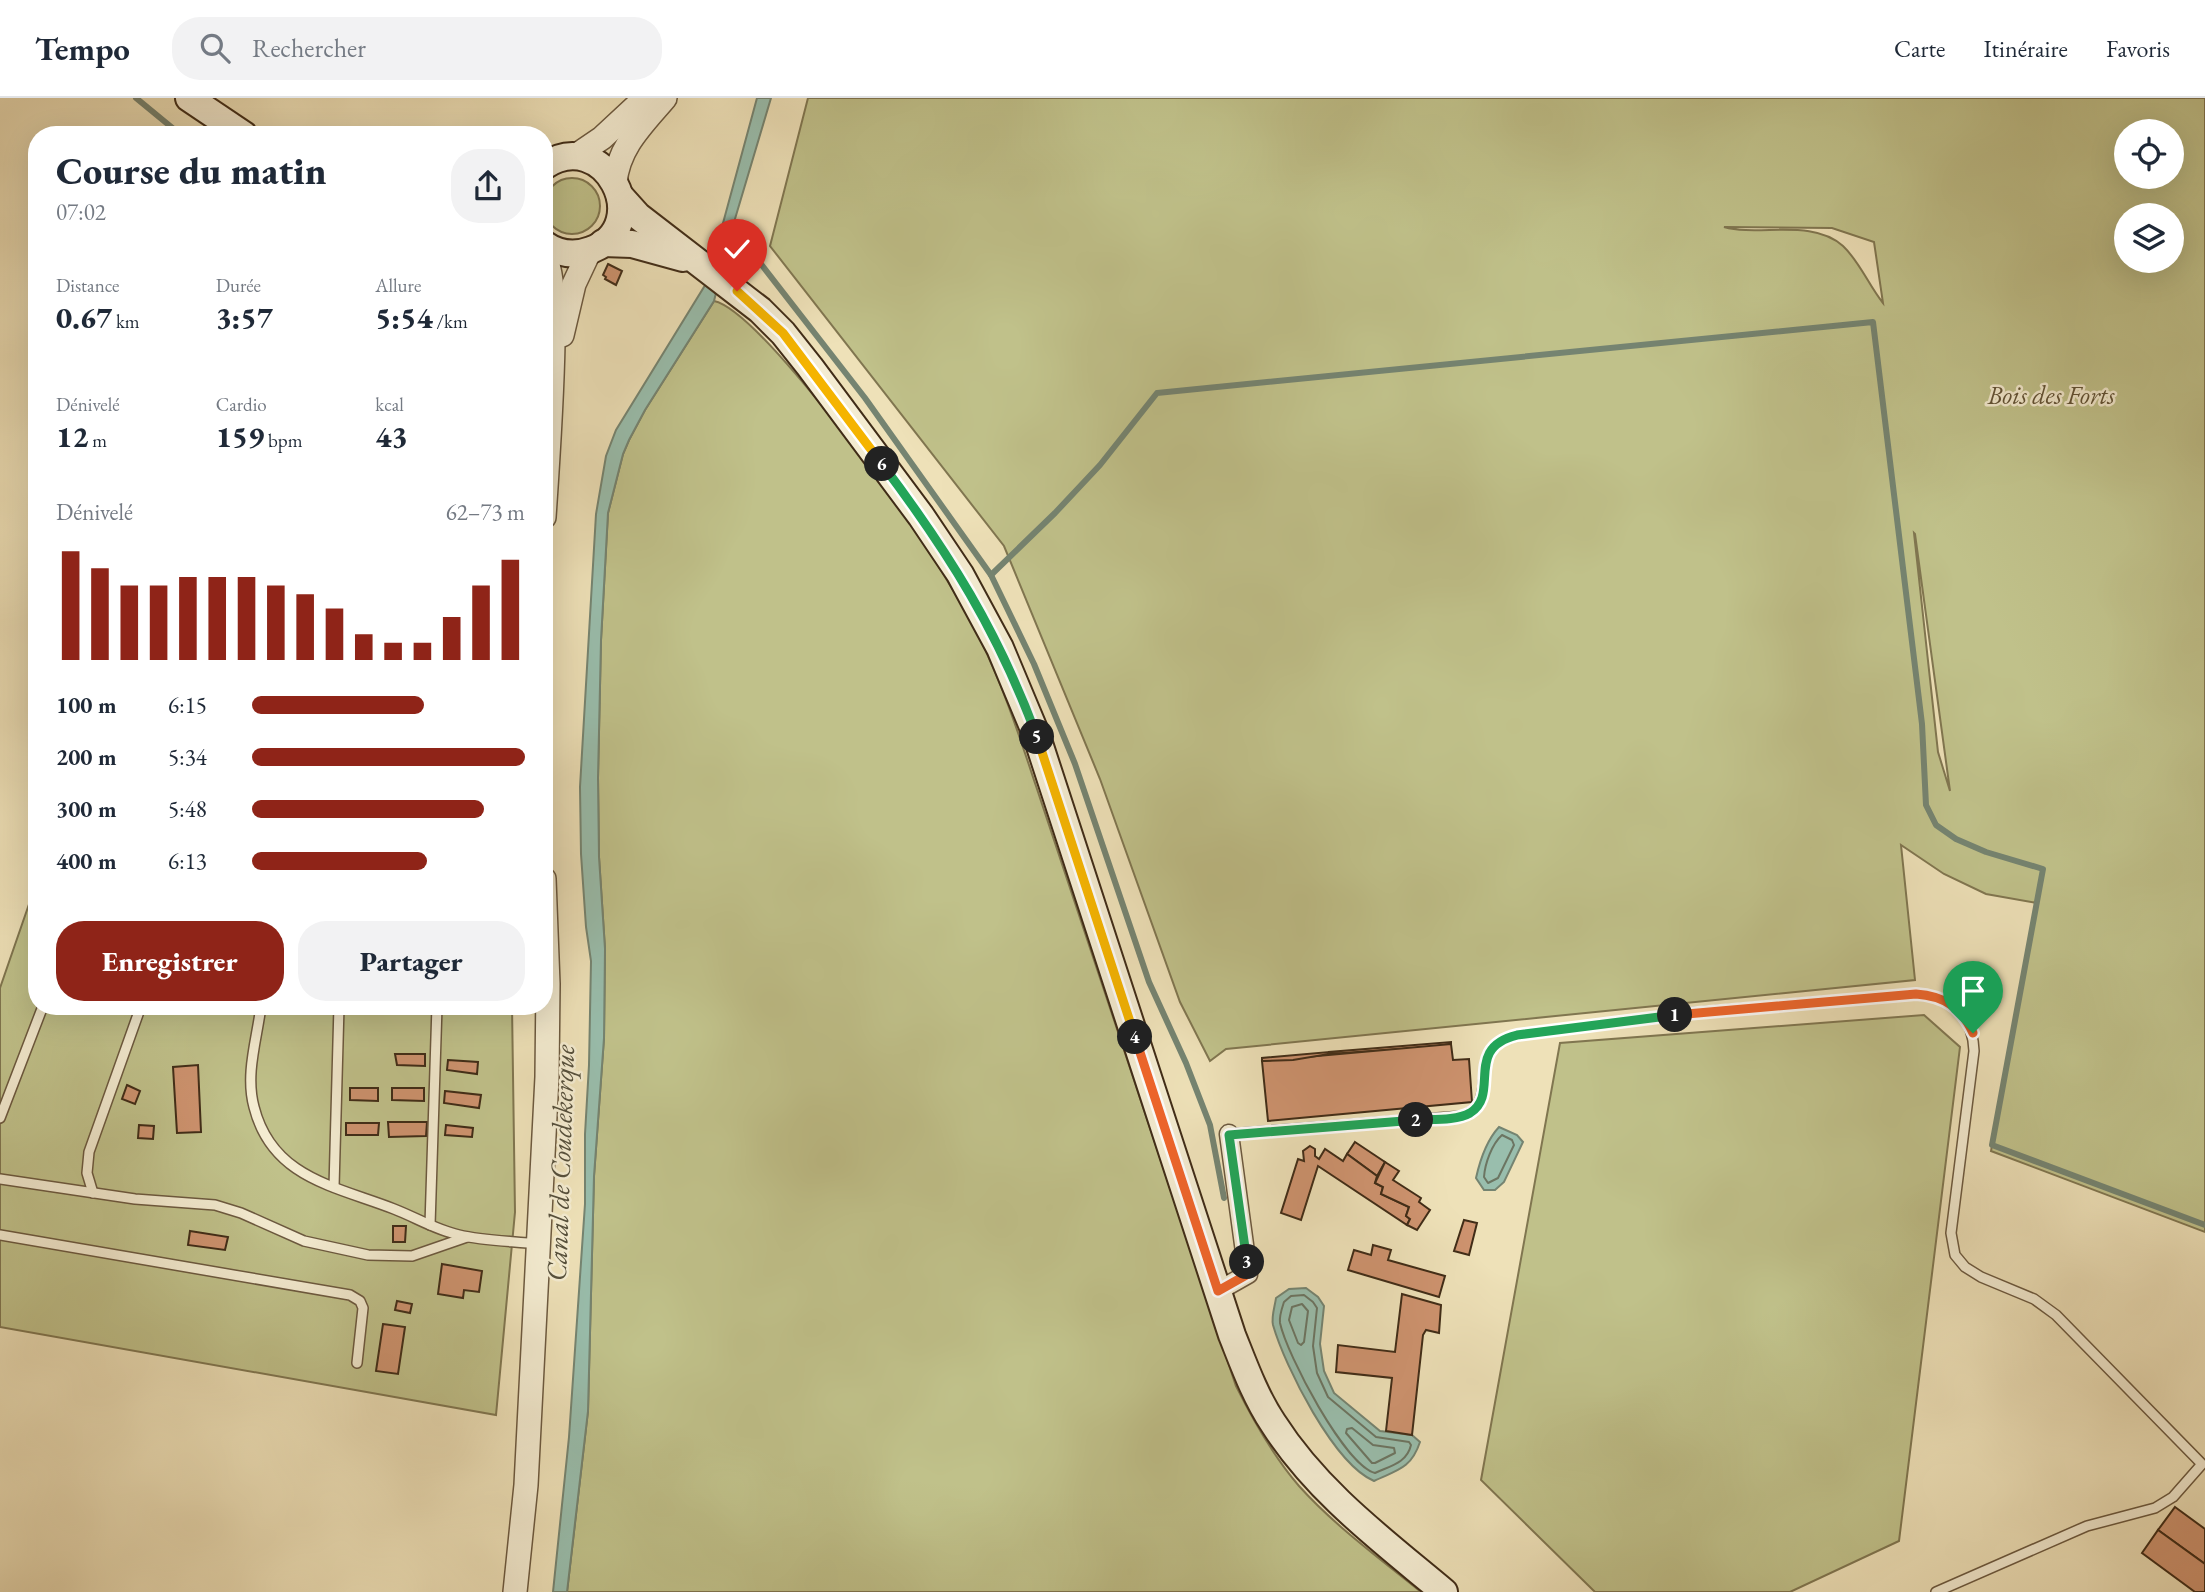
<!DOCTYPE html>
<html lang="fr">
<meta charset="utf-8">
<style>
body{margin:0;font-family:"EB Garamond",serif;background:#f2f2f3;color:#1f2937;height:100vh;display:flex;flex-direction:column;font-size:26px;white-space:nowrap}
*{box-sizing:border-box;margin:0}
p{font-size:23px;color:#747a83}
.icon{flex:none;width:38px;height:38px;fill:none;stroke:currentColor;stroke-width:2;stroke-linecap:round;stroke-linejoin:round}
.map{position:relative;flex:1;overflow:hidden}
.drawer{position:absolute;left:28px;top:28px;width:525px;height:889px;display:flex;flex-direction:column;background:#fff;border-radius:28px;box-shadow:0 7px 28px #0002}
.drawer>*{flex:none}
.fabs{position:absolute;left:2114px;top:21px;display:grid;gap:14px}
.fabs a{display:grid;place-items:center;width:70px;height:70px;border-radius:50%;background:#fff;box-shadow:0 7px 28px #0002;font-size:35px}
.pin{position:absolute;display:grid;place-items:center;width:60px;height:60px;color:#fff;margin:-72px -30px;border-radius:50% 50% 50% 0;rotate:-45deg;box-shadow:0 0 7px #0007}
.pin .icon{rotate:45deg}
.km{position:absolute;width:35px;height:35px;margin:-18px;border-radius:50%;background:#222;color:#fff;font-size:19px;line-height:35px;text-align:center}
.round{display:grid;place-items:center;flex:none;width:74px;height:74px;border-radius:28px;background:#f2f2f3}
.head{display:flex;align-items:center;justify-content:space-between;height:119px;padding:0 28px}
h1{font-size:38px;font-weight:800;line-height:52px}
.stats{display:grid;grid-template-columns:repeat(3,1fr);gap:10px;height:119px;padding:7px 28px}
.stats div{display:grid;align-content:center}
.stats b{font-size:30px;font-weight:800}
.stats small{font-size:19px;font-weight:400}
.stats p{font-size:19px}
.chart{height:196px;padding:14px 28px}
.chart p{display:flex;justify-content:space-between}
.chart svg{width:100%;height:126px;margin-top:7px;stroke:#8f2418;stroke-width:6}
.button{display:flex;gap:14px;margin-top:auto;padding:14px 28px}
.button a{flex:1;height:80px;border-radius:28px;background:#8f2418;color:#fff;font-size:28px;font-weight:800;line-height:80px;text-align:center}
.button a+a{background:#f2f2f3;color:#1f2937}
ul{padding:0 28px;list-style:none;font-size:23px}
li{display:grid;grid-template-columns:112px 84px 1fr;align-items:center;height:52px}
li i{height:18px;border-radius:9px;background:#8f2418}
header{display:flex;align-items:center;gap:42px;box-sizing:border-box;height:98px;padding:0 35px;background:#fff;border-bottom:2px solid #e0e1e3}
header strong{font-size:33px}
nav{display:flex;gap:38px;margin-inline-start:auto;font-size:24px}
.search{width:490px;height:63px;background:#f2f2f3;display:flex;align-items:center;gap:18px;box-sizing:border-box;padding:0 24px;border-radius:28px;color:#747a83;font-size:26px}
.map>svg:first-child{display:block}
.green{fill:#c0c18a;stroke:#807650;stroke-width:2;fill-rule:evenodd}
.water{fill:#99bead;stroke:#758471;stroke-width:2}
.lines{fill:none;stroke-linecap:round;stroke-linejoin:round}
.shore{stroke:#6c7562;stroke-width:2}
.stream{stroke:#758471;stroke-width:6}
.building{fill:#ce936f;stroke:#402c17;stroke-width:2}
.service-casing{stroke:#6c593f;stroke-width:12}
.minor-casing{stroke:#6c593f;stroke-width:21}
.tertiary-casing{stroke:#6c593f;stroke-width:26}
.secondary-casing{stroke:#402c17;stroke-width:30}
.service{stroke:#f4ecd1;stroke-width:9}
.minor{stroke:#f4ecd1;stroke-width:18}
.tertiary{stroke:#f4ecd1;stroke-width:23}
.secondary{stroke:#f4ecd1;stroke-width:26}
.split-1-casing{stroke:#fff;stroke-width:14}
.split-2-casing{stroke:#fff;stroke-width:14}
.split-3-casing{stroke:#fff;stroke-width:14}
.split-4-casing{stroke:#fff;stroke-width:14}
.split-5-casing{stroke:#fff;stroke-width:14}
.split-6-casing{stroke:#fff;stroke-width:14}
.split-7-casing{stroke:#fff;stroke-width:14}
.split-1{stroke:#f0652b;stroke-width:9}
.split-2{stroke:#22a559;stroke-width:9}
.split-3{stroke:#22a559;stroke-width:9}
.split-4{stroke:#f0652b;stroke-width:9}
.split-5{stroke:#f5b400;stroke-width:9}
.split-6{stroke:#22a559;stroke-width:9}
.split-7{stroke:#f5b400;stroke-width:9}
.labels{text-anchor:middle;dominant-baseline:central;stroke-width:5;stroke-linejoin:round;paint-order:stroke}
.park-label{font-size:26px;font-style:italic;fill:#605134;stroke:#f4ecd1}
.water-label{font-size:28px;font-style:italic;fill:#56503c;stroke:#f4ecd1}
</style>
<header>
<strong>Tempo</strong>
<div class="search"><svg class="icon" aria-label="search" viewBox="0 0 24 24"><circle cx="10" cy="10" r="6"/><path d="M15 15l6 6"/></svg>Rechercher</div>
<nav><a>Carte</a><a>Itinéraire</a><a>Favoris</a></nav>
</header>
<div class="map">
<svg width="2205" height="1494" viewBox="0 0 2205 1494">
<rect width="100%" height="100%" fill="#eee1b8"/>
<filter id="stains"><feTurbulence type="fractalNoise" baseFrequency=".00286" numOctaves="4"/><feColorMatrix values="0 0 0 0 .2 0 0 0 0 .09 0 0 0 0 .02 0 0 0 .5 -.17"/></filter>
<radialGradient id="worn" r=".72"><stop offset=".6" stop-color="#630" stop-opacity="0"/><stop offset="1" stop-color="#630" stop-opacity=".3"/></radialGradient>
<g class="green">
<path d="M808,0H2205V1134L1991,1053L2037,805L1986,796L1944,776L1901,747L1915,882L1226,951L1210,963L1180,904L1100,681L1004,448L770,148ZM2126,33H2172V79H2126ZM2126,117H2172V163H2126ZM1724,129L1832,130L1874,144L1883,205C1869,188 1860,164 1843,148C1812,120 1759,139 1724,129ZM1914,435L1915,436L1950,693L1938,654Z"/>
<circle cx="572" cy="108" r="28"/>
<path d="M714,203C761,213 913,425 942,474C955,495 968,517 979,539C1003,587 1019,637 1036,688L1236,1288C1253,1322 1273,1358 1299,1388C1335,1428 1379,1460 1421,1494H567L588,1313L594,1078L604,940L605,851L599,759L598,680L601,542L608,415L623,356L629,342L645,312Z"/>
<polygon points="37,783 37,908 512,908 515,1114 496,1317 0,1229 0,890"/>
<polygon points="1924,917 1960,949 1899,1443 1790,1494 1595,1494 1481,1382 1560,945"/>
</g>
<g class="water">
<polygon points="757,0 771,0 729,141 714,203 645,312 629,342 623,356 608,415 601,542 598,680 599,759 605,851 604,940 594,1078 588,1313 567,1494 553,1494 569,1339 585,1106 585,1036 589,967 591,863 586,829 581,756 580,689 596,416 606,358 616,332 707,184"/>
<path d="M1499,1029L1517,1037L1523,1044L1504,1084L1495,1092H1484L1476,1080C1480,1062 1486,1043 1499,1029Z"/>
<path d="M1306,1190L1318,1199L1324,1208L1320,1246L1324,1273L1334,1295L1380,1333L1412,1337L1420,1344C1411,1371 1397,1372 1374,1383C1334,1366 1285,1269 1273,1227C1271,1219 1275,1208 1276,1200L1289,1191Z"/>
</g>
<g class="lines">
<g class="shore">
<path d="M1502,1037L1512,1042L1514,1047L1498,1080L1488,1085L1484,1079C1485,1065 1492,1046 1502,1037Z"/>
<path d="M1304,1197L1313,1204L1317,1210L1313,1248L1317,1275L1328,1299L1376,1339L1409,1344L1411,1347C1407,1365 1390,1368 1375,1375C1344,1366 1287,1257 1280,1225C1279,1218 1282,1210 1284,1204L1291,1198Z"/>
<polygon points="1302,1206 1308,1213 1304,1244 1301,1247 1298,1245 1289,1222 1292,1209"/>
<polygon points="1352,1330 1373,1347 1394,1350 1395,1355 1375,1365 1372,1365 1346,1335 1347,1331"/>
</g>
<g class="stream">
<polyline points="136,0 181,37"/>
<polyline points="725,144 742,148 754,157 865,300 991,477 1034,566 1075,666 1149,884 1186,965 1210,1027 1224,1100"/>
<polyline points="991,477 1055,415 1100,367 1157,295 1873,224 1922,626 1926,707 1936,727 1956,741 1986,754 2043,771 1992,1047 2205,1127"/>
</g>
</g>
<g class="building">
<polygon points="608,166 622,173 616,187 605,181 606,179 603,177"/>
<polygon points="1451,944 1451,946 1430,949 1329,956 1329,954"/>
<polygon points="1451,946 1453,962 1469,961 1472,1004 1268,1023 1262,963"/>
<polygon points="1329,954 1329,956 1293,962 1262,963 1262,960"/>
<polygon points="395,956 425,956 425,968 397,967"/>
<polygon points="448,962 478,964 477,976 447,972"/>
<polygon points="198,967 201,1034 177,1035 173,969"/>
<polygon points="127,987 140,993 135,1006 122,1001"/>
<polygon points="350,990 378,990 378,1003 350,1002"/>
<polygon points="392,990 424,990 424,1003 392,1002"/>
<polygon points="445,993 481,997 479,1010 444,1005"/>
<polygon points="388,1024 427,1024 426,1038 389,1039"/>
<polygon points="346,1025 379,1025 378,1037 346,1037"/>
<polygon points="139,1027 154,1028 153,1041 138,1040"/>
<polygon points="446,1027 473,1030 472,1039 445,1037"/>
<polygon points="1355,1044 1385,1064 1377,1078 1347,1056"/>
<polygon points="1310,1048 1315,1051 1315,1058 1319,1061 1325,1051 1343,1063 1347,1056 1377,1078 1375,1085 1383,1089 1381,1096 1409,1109 1406,1118 1410,1121 1407,1127 1318,1068 1301,1122 1281,1115 1298,1061 1304,1063 1303,1053"/>
<polygon points="1385,1064 1399,1073 1393,1082 1421,1100 1419,1104 1430,1112 1417,1132 1407,1127 1410,1121 1406,1118 1409,1109 1381,1096 1383,1089 1375,1085"/>
<polygon points="1464,1122 1477,1125 1469,1157 1454,1153"/>
<polygon points="393,1128 406,1128 405,1144 393,1144"/>
<polygon points="190,1133 228,1139 225,1152 188,1147"/>
<polygon points="1373,1147 1391,1152 1388,1162 1445,1178 1439,1199 1348,1172 1354,1152 1371,1157"/>
<polygon points="442,1166 482,1173 479,1194 464,1192 463,1200 438,1196"/>
<polygon points="1402,1196 1441,1207 1439,1235 1426,1232 1423,1237 1412,1337 1386,1333 1392,1280 1336,1274 1338,1247 1395,1254"/>
<polygon points="397,1203 412,1206 410,1215 395,1212"/>
<polygon points="383,1226 405,1229 398,1276 376,1273"/>
<polygon points="2175,1409 2205,1431 2205,1466 2158,1432"/>
<polygon points="2158,1432 2205,1466 2205,1494 2195,1494 2142,1455"/>
</g>
<g class="lines">
<defs>
<g id="service">
<path d="M261,908C257,941 245,976 254,1009C272,1080 335,1088 394,1111C415,1119 436,1132 459,1137C484,1143 512,1143 539,1146"/>
<polyline points="0,1020 43,908"/>
<path d="M1229,1036L1463,1018C1503,1003 1462,950 1517,937L1690,915L1905,897C1945,894 1972,910 1974,953L1951,1135L1955,1157L1965,1169L1981,1179L2034,1201L2056,1217L2202,1366L2173,1399L2155,1410L2087,1428L1936,1494"/>
<polyline points="0,1081 135,1101 215,1107 241,1115 304,1143 368,1157 412,1158 467,1139"/>
<polyline points="334,1089 339,908"/>
<polyline points="93,1095 87,1075 89,1054 141,908"/>
<polyline points="430,1127 437,908"/>
<polyline points="0,1137 350,1197 360,1203 363,1210 357,1265"/>
</g>
<polyline id="minor" points="1218,1193 1248,1176 1229,1036"/>
<g id="tertiary">
<polyline points="574,59 602,40 645,0"/>
<path d="M615,85C618,49 643,26 665,0"/>
<path d="M544,154C555,183 553,215 553,245C552,303 548,361 544,419"/>
<polyline points="562,237 574,186 590,152"/>
<polyline points="515,1494 526,1387 547,979 548,886 544,781"/>
</g>
<g id="secondary">
<polyline points="189,0 244,37"/>
<path d="M544,68C604,27 656,127 591,152C575,158 558,156 544,146"/>
<path d="M620,98L638,118L760,212L783,235L810,269L921,418L960,476L1000,550L1036,636L1232,1237C1244,1267 1255,1298 1273,1325C1317,1394 1382,1442 1444,1494"/>
<polyline points="603,145 632,146 683,160"/>
</g>
</defs>
<use href="#service" class="service-casing"/>
<use href="#minor" class="minor-casing"/>
<use href="#tertiary" class="tertiary-casing"/>
<use href="#secondary" class="secondary-casing"/>
<use href="#service" class="service"/>
<use href="#minor" class="minor"/>
<use href="#tertiary" class="tertiary"/>
<use href="#secondary" class="secondary"/>
</g>
<g class="lines">
<defs>
<path id="split-1" d="M1675,917L1916,896C1944,898 1961,909 1973,935"/>
<path id="split-2" d="M1416,1022C1432,1021 1456,1023 1470,1015C1501,996 1463,950 1517,937L1675,917"/>
<polyline id="split-3" points="1247,1164 1229,1037 1416,1022"/>
<polyline id="split-4" points="1135,939 1218,1193 1248,1176 1247,1164"/>
<polyline id="split-5" points="1037,639 1135,939"/>
<path id="split-6" d="M882,366C949,455 998,533 1037,639"/>
<polyline id="split-7" points="737,193 783,235 882,366"/>
</defs>
<use href="#split-1" class="split-1-casing"/>
<use href="#split-2" class="split-2-casing"/>
<use href="#split-3" class="split-3-casing"/>
<use href="#split-4" class="split-4-casing"/>
<use href="#split-5" class="split-5-casing"/>
<use href="#split-6" class="split-6-casing"/>
<use href="#split-7" class="split-7-casing"/>
<use href="#split-1" class="split-1"/>
<use href="#split-2" class="split-2"/>
<use href="#split-3" class="split-3"/>
<use href="#split-4" class="split-4"/>
<use href="#split-5" class="split-5"/>
<use href="#split-6" class="split-6"/>
<use href="#split-7" class="split-7"/>
</g>
<g class="labels">
<g class="park-label">
<text x="2051" y="297">Bois des Forts</text>
</g>
<g class="water-label">
<text transform="translate(560 1065) rotate(-88)">Canal de Coudekerque</text>
</g>
</g>
<rect width="100%" height="100%" filter="url(#stains)"/>
<rect width="100%" height="100%" fill="url(#worn)"/>
</svg>
<div class="fabs">
<a><svg class="icon" aria-label="locate" viewBox="0 0 24 24"><circle cx="12" cy="12" r="6"/><path d="M12 2v4M12 18v4M2 12h4M18 12h4"/></svg></a>
<a><svg class="icon" aria-label="layers" viewBox="0 0 24 24"><path d="M12 4l9 5-9 5-9-5zM3 14l9 5 9-5"/></svg></a>
</div>
<div class="pin" style="left:1973px;top:935px;background:#1e9e55"><svg class="icon" aria-label="arrive" viewBox="0 0 24 24"><path d="M6 21V4h12l-3 4 3 4H6"/></svg></div>
<div class="pin" style="left:737px;top:193px;background:#d93025"><svg class="icon" aria-label="check" viewBox="0 0 24 24"><path d="M5 12l5 5 9-10"/></svg></div>
<b class="km" style="left:1675px;top:917px">1</b>
<b class="km" style="left:1416px;top:1022px">2</b>
<b class="km" style="left:1247px;top:1164px">3</b>
<b class="km" style="left:1135px;top:939px">4</b>
<b class="km" style="left:1037px;top:639px">5</b>
<b class="km" style="left:882px;top:366px">6</b>
<section class="drawer">
<div class="head"><div><h1>Course du matin</h1><p>07:02</p></div><a class="round"><svg class="icon" aria-label="share" viewBox="0 0 24 24"><path d="M12 15V3M7 8l5-5 5 5M5 13v7h14v-7"/></svg></a></div>
<div class="stats">
<div><p>Distance</p><b>0.67<small> km</small></b></div>
<div><p>Durée</p><b>3:57</b></div>
<div><p>Allure</p><b>5:54<small> /km</small></b></div>
</div>
<div class="stats">
<div><p>Dénivelé</p><b>12<small> m</small></b></div>
<div><p>Cardio</p><b>159<small> bpm</small></b></div>
<div><p>kcal</p><b>43</b></div>
</div>
<div class="chart"><p><span>Dénivelé</span>62–73 m</p>
<svg viewBox="0 0 160 44" preserveAspectRatio="none"><path d="M5 44V6M15 44V12M25 44V18M35 44V18M45 44V15M55 44V15M65 44V15M75 44V18M85 44V21M95 44V26M105 44V35M115 44V38M125 44V38M135 44V29M145 44V18M155 44V9"/></svg>
</div>
<ul>
<li><b>100 m</b>6:15<i style="width:63%"></i></li>
<li><b>200 m</b>5:34<i style="width:100%"></i></li>
<li><b>300 m</b>5:48<i style="width:85%"></i></li>
<li><b>400 m</b>6:13<i style="width:64%"></i></li>
</ul>
<div class="button"><a>Enregistrer</a><a>Partager</a></div>
</section>
</div>
